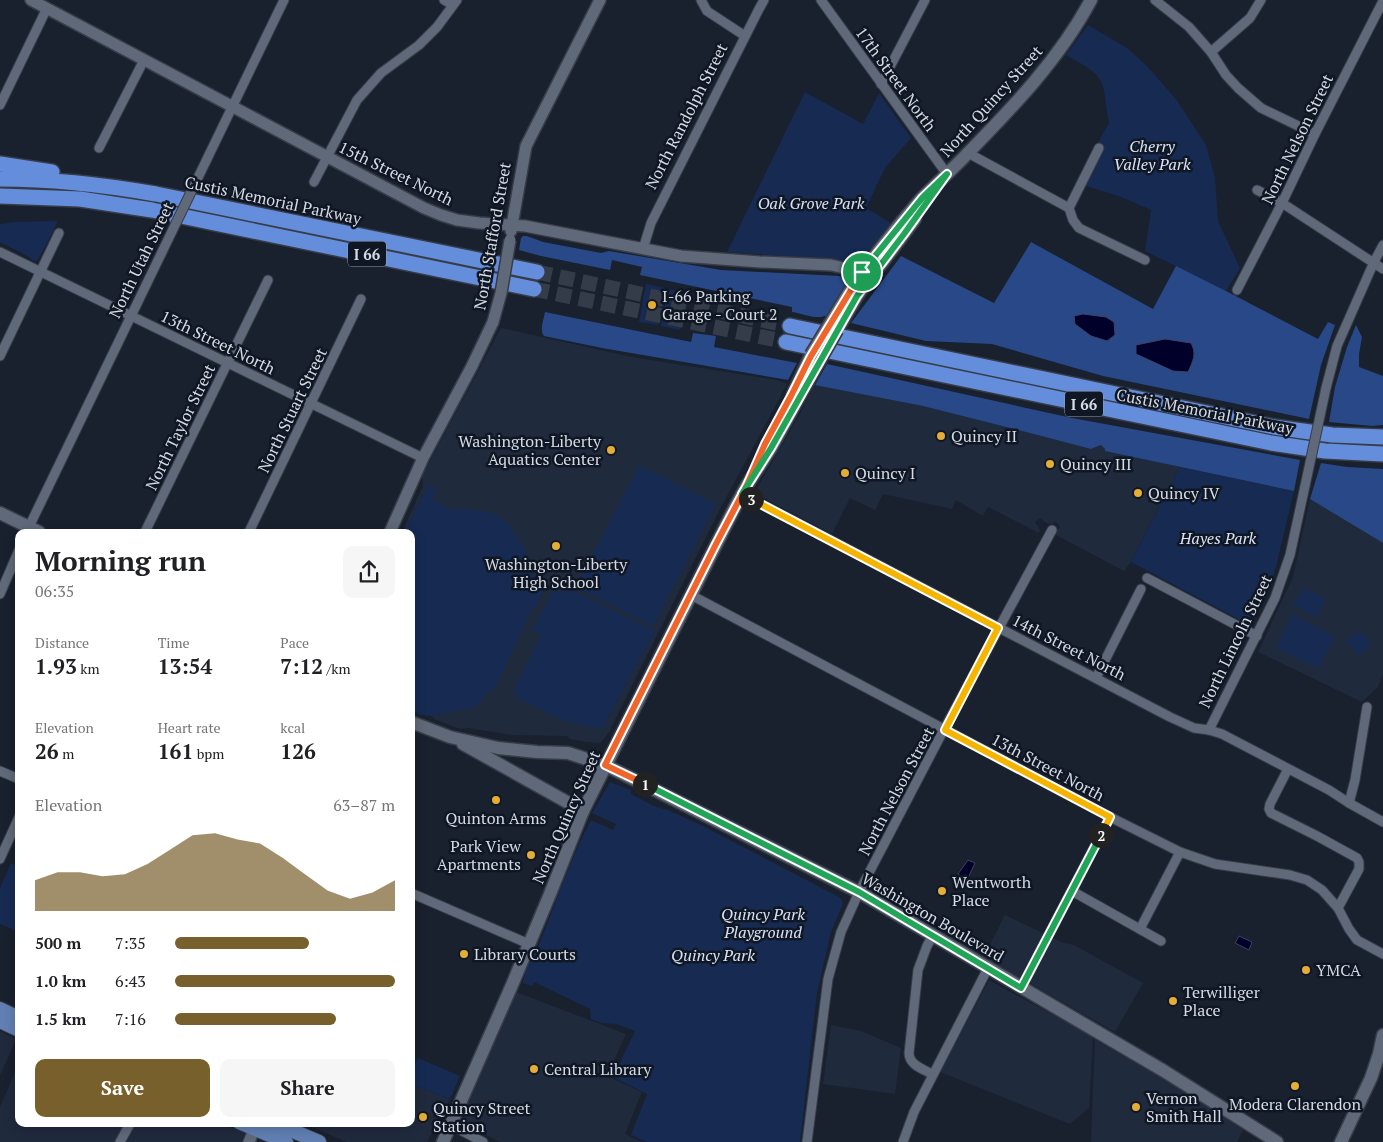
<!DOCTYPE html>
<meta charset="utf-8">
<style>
body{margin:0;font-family:"PT Serif",serif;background:#f6f6f6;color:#202124;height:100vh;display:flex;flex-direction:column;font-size:19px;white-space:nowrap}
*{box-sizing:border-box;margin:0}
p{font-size:16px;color:#757577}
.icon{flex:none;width:28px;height:28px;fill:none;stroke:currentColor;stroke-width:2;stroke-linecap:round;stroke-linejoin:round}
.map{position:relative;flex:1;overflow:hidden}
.sheet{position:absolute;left:15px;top:529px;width:400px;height:598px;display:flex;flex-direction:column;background:#fff;border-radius:10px;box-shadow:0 2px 12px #0003}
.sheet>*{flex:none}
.pin{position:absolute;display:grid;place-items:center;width:42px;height:42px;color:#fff;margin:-21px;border:2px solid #fff;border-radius:50%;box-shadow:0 1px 5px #0007}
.km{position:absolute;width:25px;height:25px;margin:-12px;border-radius:50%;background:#222;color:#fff;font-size:14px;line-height:25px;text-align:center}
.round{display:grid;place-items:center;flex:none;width:52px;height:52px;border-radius:10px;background:#f6f6f6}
.summary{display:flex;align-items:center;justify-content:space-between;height:85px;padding:0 20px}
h1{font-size:28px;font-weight:600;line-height:38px}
.stats{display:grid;grid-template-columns:repeat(3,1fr);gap:8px;height:85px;padding:5px 20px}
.stats div{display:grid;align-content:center}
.stats b{font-size:21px;font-weight:600}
.stats small{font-size:14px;font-weight:400}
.stats p{font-size:14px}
.chart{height:140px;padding:10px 20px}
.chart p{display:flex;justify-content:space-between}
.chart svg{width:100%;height:90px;margin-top:5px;fill:#78602c;opacity:.7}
.action{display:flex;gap:10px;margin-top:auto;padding:10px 20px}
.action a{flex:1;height:58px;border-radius:10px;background:#78602c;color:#fff;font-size:20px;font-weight:600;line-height:58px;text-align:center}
.action a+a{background:#f6f6f6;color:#202124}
ul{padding:0 20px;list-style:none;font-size:16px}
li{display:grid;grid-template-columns:80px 60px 1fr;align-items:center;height:38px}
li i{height:12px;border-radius:6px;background:#78602c}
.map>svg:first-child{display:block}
.built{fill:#202a3d}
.green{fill:#162a52}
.forest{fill:#284888}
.water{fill:#00002b;stroke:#404162}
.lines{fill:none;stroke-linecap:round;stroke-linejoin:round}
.motorway-tunnel{stroke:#353c49;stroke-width:15;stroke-dasharray:15 8;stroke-linecap:butt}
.minor-casing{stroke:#373c47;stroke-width:11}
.tertiary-casing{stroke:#373c47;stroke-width:14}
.secondary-casing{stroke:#373c47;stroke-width:15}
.primary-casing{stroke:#373c47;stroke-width:16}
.motorway-casing{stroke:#373c47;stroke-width:18}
.minor{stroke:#606979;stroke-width:9}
.tertiary{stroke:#606979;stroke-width:11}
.secondary{stroke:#606979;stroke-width:12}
.primary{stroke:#627fb4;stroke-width:14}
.motorway{stroke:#648ddc;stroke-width:15}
.minor-bridge-casing{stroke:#373c47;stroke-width:11;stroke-linecap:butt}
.tertiary-bridge-casing{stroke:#373c47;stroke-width:14;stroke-linecap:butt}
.secondary-bridge-casing{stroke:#373c47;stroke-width:15;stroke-linecap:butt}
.minor-bridge{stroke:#606979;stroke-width:9}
.tertiary-bridge{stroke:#606979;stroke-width:11}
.secondary-bridge{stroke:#606979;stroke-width:12}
.split-1-casing{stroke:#fff;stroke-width:10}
.split-2-casing{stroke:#fff;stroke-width:10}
.split-3-casing{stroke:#fff;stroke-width:10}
.split-4-casing{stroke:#fff;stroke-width:10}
.split-1{stroke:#f0652b;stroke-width:6}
.split-2{stroke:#22a559;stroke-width:6}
.split-3{stroke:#f5b400;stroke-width:6}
.split-4{stroke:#22a559;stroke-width:6}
.poi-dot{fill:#e4ad35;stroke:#101724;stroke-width:2}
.labels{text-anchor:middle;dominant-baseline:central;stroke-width:5;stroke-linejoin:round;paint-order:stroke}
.shield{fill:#101724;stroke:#9aa0aa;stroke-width:1}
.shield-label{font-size:15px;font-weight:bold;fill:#d5dae3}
.street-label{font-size:16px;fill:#d5dae3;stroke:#101724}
.park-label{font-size:16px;font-style:italic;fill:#d8e2f5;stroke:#101724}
.poi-label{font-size:16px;fill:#d5dae3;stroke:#101724;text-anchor:start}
</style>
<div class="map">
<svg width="1383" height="1142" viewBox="0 0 1383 1142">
<rect width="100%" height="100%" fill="#19202e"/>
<g class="built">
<polygon points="501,328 632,357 777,380 787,384 720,509 609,732 603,740 600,743 586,742 571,739 566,736 512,735 468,728 460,729 434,719 432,716 421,715 411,710 411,532 402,532 423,486 423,480 422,476"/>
<polygon points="814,384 923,406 1026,432 1091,449 1101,445 1105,449 1180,467 1131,562 1124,571 1054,534 1060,527 1056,522 1049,524 1043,521 1041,518 1035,522 1040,530 1039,533 988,507 983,516 956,500 952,509 883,494 875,510 850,498 832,534 762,497 756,490 800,414"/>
<polygon points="1310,499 1383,543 1383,674 1378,687 1362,702 1258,652 1293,577"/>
<polygon points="1005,915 1061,942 1074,945 1143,983 1115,1032 984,957"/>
<polygon points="989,980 1093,1037 1089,1108 1070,1124 940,1072"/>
<polygon points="516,992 626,1034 607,1076 642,1092 625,1134 642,1142 500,1142 459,1121"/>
<polygon points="831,1025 861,1031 901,1048 895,1094 823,1084"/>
<polygon points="0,1031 16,1039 0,1076"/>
<polygon points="1095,1040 1182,1090 1243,1130 1237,1142 1091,1142"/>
<polygon points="19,1063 19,1122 218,1122 244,1133 241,1142 0,1142 0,1107"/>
<polygon points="411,1084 450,1099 436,1129 432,1133 427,1142 347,1142 302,1123 411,1122"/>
</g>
<g class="green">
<path d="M1088,25L1127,48L1146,65L1176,99L1206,145L1215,177L1218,221L1240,268L1226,291L1145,251L1151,210L1121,197L1083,185L1101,148L1097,144L1109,123C1106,112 1106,101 1104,90C1101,72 1081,64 1066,55Z"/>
<polygon points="805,92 863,124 879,93 911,138 885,168 866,208 891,223 865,256 857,261 727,252"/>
<polygon points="58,221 39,258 37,261 32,260 29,257 0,242 0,224 13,222"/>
<polygon points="646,284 665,288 658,325 639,322"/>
<polygon points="668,289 687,293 680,330 661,326"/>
<polygon points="639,465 716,504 653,626 576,587"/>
<polygon points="1180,467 1294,491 1276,567 1269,588 1252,625 1249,626 1231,615 1131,562"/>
<polygon points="429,485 437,489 432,500 453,510 466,509 491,512 507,522 525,550 529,572 547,583 536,608 533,607 495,689 487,692 476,707 433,716 421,715 411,710 411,532 404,532"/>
<polygon points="1303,587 1326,599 1316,617 1293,605"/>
<polygon points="553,591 573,591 655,631 603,727 594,728 562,720 518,698 514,690 541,635 532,630"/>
<polygon points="1293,614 1335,637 1318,669 1276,647"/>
<polygon points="1361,632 1369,641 1369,646 1359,656 1346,642 1354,634"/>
<path d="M610,782L631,790V794L654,806L668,810L701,825L839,897L842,900L843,904L831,932L817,993L800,1142H647L631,1135L647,1094L613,1077L635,1031L616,1024L601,1023L591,1019L590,1009L534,982L532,986L523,983C525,967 536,952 542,937C558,898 571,857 591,820L613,830L616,824L592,813Z"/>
<polygon points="11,863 19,867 19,932 0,924 0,888"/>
<polygon points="418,1058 460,1076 450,1099 411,1084 411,1072"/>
</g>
<g class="forest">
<path d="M523,236H527L543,242L601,253L609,251L721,270L839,276C844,278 845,280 847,285L829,314C819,321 804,314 792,312V307L640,275L642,267L612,260L610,270L541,256L519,250L521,238Z"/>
<polygon points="1031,242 1153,309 1176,266 1226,291 1318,339 1328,322 1335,325 1321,365 1309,419 1103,376 992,344 926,341 851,323 901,256 994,303"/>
<path d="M545,312L691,342L693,333L716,336L714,347L797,363L788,380L602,348L544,336C539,330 544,319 545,312Z"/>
<polygon points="1356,325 1362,337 1359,354 1359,367 1383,376 1383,425 1372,426 1329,422 1335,387 1347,347"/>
<polygon points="827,364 1072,418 1300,460 1294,491 1105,451 1105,449 1101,445 1091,449 1026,432 923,406 815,385"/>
<polygon points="1321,463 1347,467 1383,469 1383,543 1310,499"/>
</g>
<g class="water">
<polygon points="1083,314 1106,317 1114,322 1115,335 1107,341 1091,336 1075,324 1074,316"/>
<path d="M1165,339L1191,343C1197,354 1193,361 1188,372L1173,371L1136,354V345Z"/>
<polygon points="968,860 975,863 967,880 958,874"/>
<polygon points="1239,936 1252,942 1249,950 1235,943"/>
</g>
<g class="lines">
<g class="motorway-tunnel">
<polyline points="537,272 790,326"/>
<polyline points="534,289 786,342"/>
</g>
<defs>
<g id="minor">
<polyline points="444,0 453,5"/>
<polyline points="701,0 707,11 745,36"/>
<polyline points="821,0 947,174"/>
<polyline points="1155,0 1189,27 1211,52 1226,75 1238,88 1261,108 1315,134"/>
<polyline points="1211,52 1250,18 1261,0"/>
<polyline points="881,84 925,0"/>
<polyline points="0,105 47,8"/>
<polyline points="99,148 144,60"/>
<polyline points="968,153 1069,208 1073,220 1079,228 1145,260"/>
<polyline points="207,159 284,0"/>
<polyline points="314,182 357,100 381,73 419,45 437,27 457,0"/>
<polyline points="1257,190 1282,203 1383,269"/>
<polyline points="1069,208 1099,148"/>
<polyline points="643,249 651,223 759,9 764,0"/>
<polyline points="0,252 423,458"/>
<polyline points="1237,290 1282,203 1315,134 1383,1"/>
<polyline points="0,356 59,233"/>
<polyline points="1326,388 1337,346 1374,262 1383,245"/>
<polyline points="742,494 1170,717 1194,728 1209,730 1222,734 1329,790 1349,803 1383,822"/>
<polyline points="27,531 162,252"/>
<polyline points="145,532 268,280"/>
<polyline points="249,532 361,299"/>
<polyline points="1147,578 1257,636"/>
<polyline points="0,594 19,550"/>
<polyline points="691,595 1110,817 1180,852 1215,864 1290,875 1307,880 1322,890 1338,908 1349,929 1357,940 1383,954"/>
<polyline points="1096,678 1141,589"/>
<polyline points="1209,730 1275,598 1290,555 1305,486"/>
<polyline points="1288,769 1270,804 1269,809 1271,813 1317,836 1357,858 1359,862 1359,869 1338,908"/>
<polyline points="0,771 19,779"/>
<polyline points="1349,803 1355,780 1367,707"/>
<polyline points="0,859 19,817"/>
<polyline points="1072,891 1161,941"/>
<polyline points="411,893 529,944"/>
<polyline points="1140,929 1180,852"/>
<polyline points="1021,988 1110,817"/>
<path d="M932,1074C923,1069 909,1065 909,1053L918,970L927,946L933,935"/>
<polyline points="451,1125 483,1142"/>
<polyline points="120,1142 131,1122"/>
<polyline points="807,1142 828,979 841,932 859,892 941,735 1052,530"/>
<polyline points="903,1142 914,1112 988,968"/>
</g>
<g id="tertiary">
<polyline points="31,0 424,208 441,215 457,220 479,223 525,226 681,256 760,262 831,265 862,272"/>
<polyline points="511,231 526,146 600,0"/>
<polyline points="390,532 423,458 472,366 493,322"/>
<polyline points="249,1142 257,1122"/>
</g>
<g id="secondary">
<path d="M848,294C868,262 897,227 922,198C937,183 953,169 968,153C1014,106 1060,58 1091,0"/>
<polyline points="837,330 857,296 915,219"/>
<polyline points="793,394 811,355"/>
<polyline points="0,513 39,532"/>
<polyline points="411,722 450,737 498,748 537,752 568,753 605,765 859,892 1164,1071 1277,1142"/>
<polyline points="463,744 583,811"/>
<polyline points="443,1142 512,985 550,894 583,811 735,507 747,485 771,448 805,386"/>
<polyline points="1341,1142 1371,1078 1379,1054 1383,1035"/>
</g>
<g id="primary">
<polyline points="0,1009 19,1018"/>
<polyline points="0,1021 19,1030"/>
<polyline points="239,1122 286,1142"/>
<polyline points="272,1122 319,1142"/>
</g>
<g id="motorway">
<polyline points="0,164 52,172"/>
<path d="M0,179C53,179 105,185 156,194L537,272"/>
<polyline points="0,196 80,199 152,210 534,289"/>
<polyline points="790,326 1274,427 1332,435 1383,437"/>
<polyline points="786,342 1271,443 1325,451 1383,454"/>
</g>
</defs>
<use href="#minor" class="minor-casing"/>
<use href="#tertiary" class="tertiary-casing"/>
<use href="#secondary" class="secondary-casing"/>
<use href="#primary" class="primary-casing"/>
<use href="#motorway" class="motorway-casing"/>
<use href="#minor" class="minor"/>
<use href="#tertiary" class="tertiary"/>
<use href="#secondary" class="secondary"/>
<use href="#primary" class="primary"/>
<use href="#motorway" class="motorway"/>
<defs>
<g id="minor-bridge">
<polyline points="162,252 207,159"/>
<polyline points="1305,486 1326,388"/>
</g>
<polyline id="tertiary-bridge" points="493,322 501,293 510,240"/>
<g id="secondary-bridge">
<polyline points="811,355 848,294"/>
<polyline points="805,386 837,330"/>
</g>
</defs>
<use href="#minor-bridge" class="minor-bridge-casing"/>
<use href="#tertiary-bridge" class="tertiary-bridge-casing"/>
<use href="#secondary-bridge" class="secondary-bridge-casing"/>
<use href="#minor-bridge" class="minor-bridge"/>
<use href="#tertiary-bridge" class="tertiary-bridge"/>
<use href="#secondary-bridge" class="secondary-bridge"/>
</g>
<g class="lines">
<defs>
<polyline id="split-1" points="645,784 605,765 716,544 747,485 765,444 791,396 811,356 862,272"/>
<polyline id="split-2" points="645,784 859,892 1021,988 1101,835"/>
<polyline id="split-3" points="751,499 998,628 945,730 1110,817 1101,835"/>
<polyline id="split-4" points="751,499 742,494 771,448 857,296 904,234 947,174 923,197 862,272"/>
</defs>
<use href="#split-1" class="split-1-casing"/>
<use href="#split-2" class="split-2-casing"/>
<use href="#split-3" class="split-3-casing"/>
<use href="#split-4" class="split-4-casing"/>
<use href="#split-1" class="split-1"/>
<use href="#split-2" class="split-2"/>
<use href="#split-3" class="split-3"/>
<use href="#split-4" class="split-4"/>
</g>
<g class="poi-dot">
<circle cx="652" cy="305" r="5"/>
<circle cx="941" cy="436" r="5"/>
<circle cx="611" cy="450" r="5"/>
<circle cx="1050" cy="464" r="5"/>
<circle cx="845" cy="473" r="5"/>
<circle cx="1138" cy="493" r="5"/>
<circle cx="556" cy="546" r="5"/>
<circle cx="496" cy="800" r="5"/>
<circle cx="531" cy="855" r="5"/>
<circle cx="942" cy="891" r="5"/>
<circle cx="464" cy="954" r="5"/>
<circle cx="1306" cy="970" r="5"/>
<circle cx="1173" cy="1001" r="5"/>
<circle cx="534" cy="1069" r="5"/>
<circle cx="1295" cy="1086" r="5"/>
<circle cx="1136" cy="1107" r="5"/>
<circle cx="423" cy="1117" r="5"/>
</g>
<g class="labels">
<g class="shield">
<rect x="348" y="241.5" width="38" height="25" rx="4"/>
<rect x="1065" y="391.5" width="38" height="25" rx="4"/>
</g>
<g class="shield-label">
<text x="367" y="254">I 66</text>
<text x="1084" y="404">I 66</text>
</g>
<g class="street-label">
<text transform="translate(896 79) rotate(54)">17th Street North</text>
<text transform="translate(991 101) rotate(-48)">North Quincy Street</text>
<text transform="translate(686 116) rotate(-63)">North Randolph Street</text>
<text transform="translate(1297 139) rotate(-64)">North Nelson Street</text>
<text transform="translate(396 173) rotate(26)">15th Street North</text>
<text transform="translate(273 200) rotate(12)">Custis Memorial Parkway</text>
<text transform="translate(492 236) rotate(-80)">North Stafford Street</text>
<text transform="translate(141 260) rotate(-64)">North Utah Street</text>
<text transform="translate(218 342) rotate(26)">13th Street North</text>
<text transform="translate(292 410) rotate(-64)">North Stuart Street</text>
<text transform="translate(1205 411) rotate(11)">Custis Memorial Parkway</text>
<text transform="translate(180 427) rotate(-64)">North Taylor Street</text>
<text transform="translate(1235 641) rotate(-64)">North Lincoln Street</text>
<text transform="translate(1069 647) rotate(27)">14th Street North</text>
<text transform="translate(1048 767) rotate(28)">13th Street North</text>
<text transform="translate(896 791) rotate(-62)">North Nelson Street</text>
<text transform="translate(566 817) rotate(-66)">North Quincy Street</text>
<text transform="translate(933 917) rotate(30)">Washington Boulevard</text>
</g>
<g class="park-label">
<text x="1152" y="146">Cherry<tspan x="1152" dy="18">Valley Park</tspan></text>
<text x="811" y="203">Oak Grove Park</text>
<text x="1218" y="538">Hayes Park</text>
<text x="763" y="914">Quincy Park<tspan x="763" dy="18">Playground</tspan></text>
<text x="713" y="955">Quincy Park</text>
</g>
<g class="poi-label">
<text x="662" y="296">I-66 Parking<tspan x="662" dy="18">Garage - Court 2</tspan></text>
<text x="951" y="436">Quincy II</text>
<text x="601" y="441" text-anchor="end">Washington-Liberty<tspan x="601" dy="18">Aquatics Center</tspan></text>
<text x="1060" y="464">Quincy III</text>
<text x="855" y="473">Quincy I</text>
<text x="1148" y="493">Quincy IV</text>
<text x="556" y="564" text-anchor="middle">Washington-Liberty<tspan x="556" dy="18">High School</tspan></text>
<text x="496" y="818" text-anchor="middle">Quinton Arms</text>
<text x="521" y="846" text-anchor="end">Park View<tspan x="521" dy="18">Apartments</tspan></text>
<text x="952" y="882">Wentworth<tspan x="952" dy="18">Place</tspan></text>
<text x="474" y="954">Library Courts</text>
<text x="1316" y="970">YMCA</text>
<text x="1183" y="992">Terwilliger<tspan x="1183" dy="18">Place</tspan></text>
<text x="544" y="1069">Central Library</text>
<text x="1146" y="1098">Vernon<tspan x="1146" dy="18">Smith Hall</tspan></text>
<text x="1295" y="1104" text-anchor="middle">Modera Clarendon</text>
<text x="433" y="1108">Quincy Street<tspan x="433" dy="18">Station</tspan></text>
</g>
</g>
</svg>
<div class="pin" style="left:862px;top:272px;background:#1e9e55"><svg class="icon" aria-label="arrive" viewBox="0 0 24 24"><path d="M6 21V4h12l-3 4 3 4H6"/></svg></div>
<b class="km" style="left:645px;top:784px">1</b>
<b class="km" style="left:1101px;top:835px">2</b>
<b class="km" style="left:751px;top:499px">3</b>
<section class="sheet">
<div class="summary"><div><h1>Morning run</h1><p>06:35</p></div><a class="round"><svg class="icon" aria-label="share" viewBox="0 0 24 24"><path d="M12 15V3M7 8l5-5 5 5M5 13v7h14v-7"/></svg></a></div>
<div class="stats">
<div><p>Distance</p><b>1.93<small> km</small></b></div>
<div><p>Time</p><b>13:54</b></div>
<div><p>Pace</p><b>7:12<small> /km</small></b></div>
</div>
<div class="stats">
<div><p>Elevation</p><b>26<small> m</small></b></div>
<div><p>Heart rate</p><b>161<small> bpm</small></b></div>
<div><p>kcal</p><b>126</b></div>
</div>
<div class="chart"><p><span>Elevation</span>63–87 m</p>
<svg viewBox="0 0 160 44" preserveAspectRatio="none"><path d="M0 44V29L10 25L20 25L30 27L40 26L50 21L60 14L70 7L80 6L90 9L100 11L110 18L120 26L130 34L140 38L150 35L160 29V44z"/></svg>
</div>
<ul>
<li><b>500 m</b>7:35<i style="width:61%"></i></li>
<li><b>1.0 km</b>6:43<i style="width:100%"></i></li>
<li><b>1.5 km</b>7:16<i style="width:73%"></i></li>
</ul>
<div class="action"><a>Save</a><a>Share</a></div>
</section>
</div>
